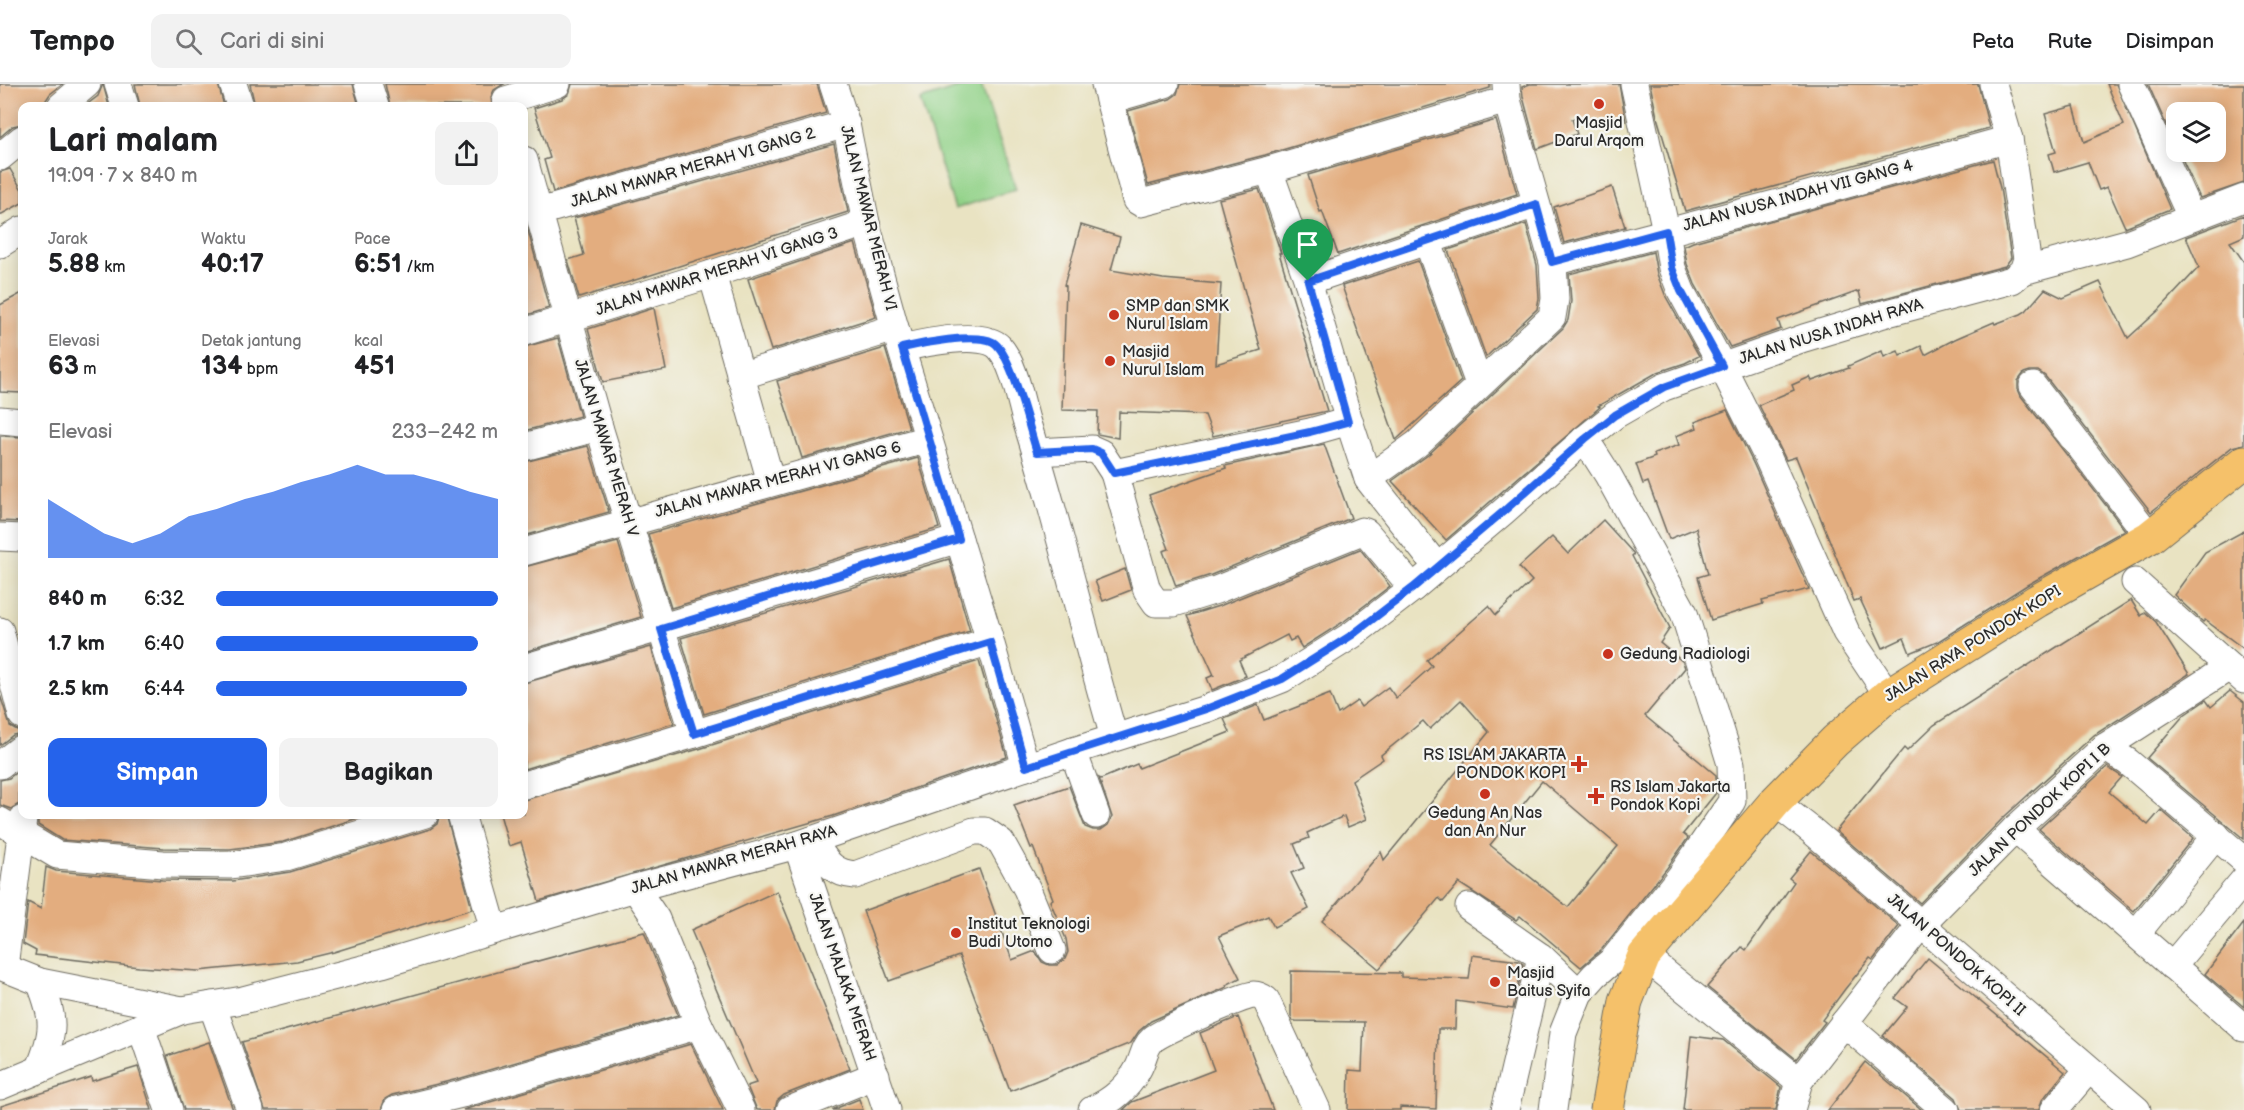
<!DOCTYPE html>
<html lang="id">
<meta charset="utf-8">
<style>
body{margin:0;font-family:"Balsamiq Sans",sans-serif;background:#f2f2f2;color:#202124;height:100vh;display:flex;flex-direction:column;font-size:22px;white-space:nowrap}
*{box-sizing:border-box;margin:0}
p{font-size:20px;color:#757577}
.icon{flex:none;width:33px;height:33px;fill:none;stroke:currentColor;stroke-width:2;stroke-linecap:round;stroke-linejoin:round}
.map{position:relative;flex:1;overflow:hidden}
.panel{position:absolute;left:18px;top:18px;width:510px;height:717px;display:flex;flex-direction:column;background:#fff;border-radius:12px;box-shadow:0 3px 15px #0003}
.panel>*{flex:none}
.tools{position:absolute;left:2166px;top:18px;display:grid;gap:12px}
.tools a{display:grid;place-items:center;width:60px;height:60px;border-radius:12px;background:#fff;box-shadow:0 3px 15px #0003;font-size:30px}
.pin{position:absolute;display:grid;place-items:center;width:51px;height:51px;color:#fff;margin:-62px -26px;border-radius:50% 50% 50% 0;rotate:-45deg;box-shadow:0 0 6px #0007}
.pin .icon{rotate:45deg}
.round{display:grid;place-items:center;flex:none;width:63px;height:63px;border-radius:12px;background:#f2f2f2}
.head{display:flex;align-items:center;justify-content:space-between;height:102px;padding:0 30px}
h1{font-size:33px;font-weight:700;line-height:45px}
.stats{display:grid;grid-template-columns:repeat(3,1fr);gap:9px;height:102px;padding:6px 30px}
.stats div{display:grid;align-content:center}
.stats b{font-size:26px;font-weight:700}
.stats small{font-size:16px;font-weight:400}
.stats p{font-size:16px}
.chart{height:168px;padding:12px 30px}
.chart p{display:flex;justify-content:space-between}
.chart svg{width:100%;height:108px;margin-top:6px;fill:#2563eb;opacity:.7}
.cta{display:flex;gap:12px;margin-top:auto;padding:12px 30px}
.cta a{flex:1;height:69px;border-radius:12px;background:#2563eb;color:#fff;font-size:24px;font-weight:700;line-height:69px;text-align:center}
.cta a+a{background:#f2f2f2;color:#202124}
ul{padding:0 30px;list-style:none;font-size:20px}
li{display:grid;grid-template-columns:96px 72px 1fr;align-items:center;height:45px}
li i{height:15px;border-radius:8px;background:#2563eb}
header{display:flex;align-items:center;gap:36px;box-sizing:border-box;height:84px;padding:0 30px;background:#fff;border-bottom:2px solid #e0e0e0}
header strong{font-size:28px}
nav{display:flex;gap:33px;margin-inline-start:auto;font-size:21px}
.search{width:420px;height:54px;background:#f2f2f2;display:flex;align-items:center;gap:15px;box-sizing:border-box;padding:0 21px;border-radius:12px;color:#757577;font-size:22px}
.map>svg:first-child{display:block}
.green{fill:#92d288;stroke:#5e7e5a;stroke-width:1.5}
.building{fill:#e3ad7f;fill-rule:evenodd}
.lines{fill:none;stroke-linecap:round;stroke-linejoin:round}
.minor-casing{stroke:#6e6b60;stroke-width:29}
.major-casing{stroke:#6e6b60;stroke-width:35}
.minor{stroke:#fff;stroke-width:27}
.major{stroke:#f5c16b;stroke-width:33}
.route-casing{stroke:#fff;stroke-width:12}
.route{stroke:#2563eb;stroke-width:8}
.poi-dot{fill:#c8321e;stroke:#f6f6f2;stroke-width:2}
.labels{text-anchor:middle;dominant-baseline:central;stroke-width:4.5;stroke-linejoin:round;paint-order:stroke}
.poi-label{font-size:16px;fill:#2b2b2b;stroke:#f6f6f2;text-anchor:start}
.street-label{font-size:16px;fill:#2b2b2b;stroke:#f6f6f2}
</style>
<header>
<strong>Tempo</strong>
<div class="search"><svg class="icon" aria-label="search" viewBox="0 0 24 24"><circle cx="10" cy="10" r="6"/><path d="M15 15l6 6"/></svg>Cari di sini</div>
<nav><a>Peta</a><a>Rute</a><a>Disimpan</a></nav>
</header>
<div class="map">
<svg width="2244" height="1026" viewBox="0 0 2244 1026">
<rect width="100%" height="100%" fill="#f6f6f2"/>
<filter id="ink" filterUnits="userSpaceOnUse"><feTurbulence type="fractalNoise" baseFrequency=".0167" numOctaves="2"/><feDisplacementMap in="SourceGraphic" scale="12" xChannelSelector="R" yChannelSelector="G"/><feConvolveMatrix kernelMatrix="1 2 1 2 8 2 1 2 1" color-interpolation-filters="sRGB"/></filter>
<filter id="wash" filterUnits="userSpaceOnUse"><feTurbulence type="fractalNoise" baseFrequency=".008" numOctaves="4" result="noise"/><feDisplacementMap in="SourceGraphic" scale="24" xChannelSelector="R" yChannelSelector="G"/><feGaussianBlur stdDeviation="1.35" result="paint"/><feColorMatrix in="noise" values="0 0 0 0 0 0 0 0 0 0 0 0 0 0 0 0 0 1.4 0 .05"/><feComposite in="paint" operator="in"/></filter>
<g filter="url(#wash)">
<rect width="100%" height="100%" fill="#e9e3c2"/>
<polygon class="green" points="969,0 981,0 1016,105 955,125 920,16"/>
<g id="blocks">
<g class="building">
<polygon points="0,0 63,0 50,10 46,16 46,22 22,22 22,40 13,42 0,53"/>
<polygon points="103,0 109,22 85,22 98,12"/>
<polygon points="135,0 218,0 224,22 140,22"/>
<polygon points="250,0 353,0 359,22 255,22"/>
<polygon points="385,0 504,0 494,6 491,13 492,22 390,22"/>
<polygon points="572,0 817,0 826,29 553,108 544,76 550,74 534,24 562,15 569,10"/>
<polygon points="1180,0 1490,0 1490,4 1265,71 1148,101 1128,27 1170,15 1177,10"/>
<polygon points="1530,0 1619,0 1626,38 1625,34 1572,35 1577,50 1537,65 1523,13 1522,3"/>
<polygon points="1650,0 1978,0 1989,44 1685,127 1657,33"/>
<polygon points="2107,0 2116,0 2170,125 2125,143 2107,103 2099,106 2088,78 2054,88 2049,70 2056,68 2045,30 2074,22 2084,58 2124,41"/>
<polygon points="2148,0 2244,0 2244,99 2200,114 2179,68 2216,68 2216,28 2176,28 2176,63"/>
<polygon points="1496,36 1517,110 1338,170 1322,127 1320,128 1308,91"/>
<polygon points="834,60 848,128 579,214 568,176 584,171 574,134"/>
<polygon points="1993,76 2000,104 2011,174 2005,182 1862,220 1859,207 1778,236 1781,245 1730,263 1695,200 1687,180 1684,162 1693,158"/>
<polygon points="10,85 22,106 22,119 0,131 0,88"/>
<polygon points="1612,103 1625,143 1564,159 1554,123"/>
<polygon points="1259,105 1281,169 1279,169 1327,327 1213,352 1205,331 1119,328 1118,354 1097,350 1098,327 1062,326 1066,202 1064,201 1081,141 1120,153 1111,186 1163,195 1221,200 1216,280 1261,266 1219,115"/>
<polygon points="2244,131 2244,152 2230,158 2244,178 2244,360 2232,363 2151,428 2045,292 2038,287 2030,287 2024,289 2018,297 2018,305 2021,312 2125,446 2027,501 1937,558 1910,569 1904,554 1883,564 1860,515 1854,517 1796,373 1786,376 1759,321 1794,306 1792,301 1810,293 1812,297 1849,284 1848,282 1882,267 1884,273 1898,267 1900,272 1921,262 1925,271 1955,255 1994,238 1995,240 2021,230 2026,227 2045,205 2063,214 2100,198 2128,254 2159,226 2199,183 2186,153"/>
<polygon points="524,132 549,224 524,232"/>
<polygon points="1526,140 1537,181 1539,214 1537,225 1486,273 1448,166"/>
<polygon points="855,159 876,233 771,266 748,195"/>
<polygon points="1653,168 1657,190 1666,213 1699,272 1685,279 1658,288 1598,322 1600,323 1446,456 1392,397 1428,371 1563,244 1568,236 1571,217 1569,190"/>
<polygon points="1418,177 1461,297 1396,356 1342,202"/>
<polygon points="22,209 22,309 0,308 0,221"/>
<polygon points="654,224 666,286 603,298 588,245"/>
<polygon points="558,254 580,332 524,347 524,263"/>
<polygon points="885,264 909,344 802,374 777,297"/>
<polygon points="1727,326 1754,381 1809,505 1762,517 1763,520 1711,536 1698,493 1708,490 1696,444 1669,455 1648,398 1643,400 1636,380 1655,373 1654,370 1679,361 1676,352 1697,344 1695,338"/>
<polygon points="0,352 22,353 22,438 0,437"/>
<polygon points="1324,360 1351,434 1211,491 1176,502 1163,467 1169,465 1149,411 1226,384 1225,382"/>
<polygon points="588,362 609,428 524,452 524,378"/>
<polygon points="918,374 939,444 671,524 648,450"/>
<path d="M1603,436L1634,470L1632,472L1670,544L1660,559L1683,578L1685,584L1645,632L1716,691V709L1683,750L1688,754L1667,784L1602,865L1581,883L1520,832L1516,836L1459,799L1443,818L1439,814L1379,885L1322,837L1381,768L1384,776L1489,648L1461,616L1430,645L1423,637L1381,671L1383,675L1352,696L1367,735L1348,743L1344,732L1307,749L1309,754L1294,760L1304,784L1291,789L1309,825L1274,843L1268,832L1219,852L1240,894L1226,901L1227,903L1151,937L1139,947L1131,959L1010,1007L959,872L889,897L863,827L979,785L1012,876L1035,867L1042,878L1049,881H1057L1065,875L1068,868L1066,855L1050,817L1053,815L1033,763L1031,764L1014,721L1069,702L1085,743L1093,746H1101L1108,741L1112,733L1099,694L1101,695L1137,680L1139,684L1230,648L1224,635L1258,621L1264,636L1330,610L1338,630L1357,617L1361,623L1388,603L1396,614L1432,582L1427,576L1489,522L1496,531L1532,497L1519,483L1552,453L1568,470ZM1542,697L1618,762L1568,823L1490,761Z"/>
<polygon points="2244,447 2244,565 2205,536 2203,538 2174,511 2205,468"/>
<polygon points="618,458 641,533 524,568 524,483"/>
<polygon points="1360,465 1390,502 1343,538 1302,564 1296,554 1290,557 1287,551 1239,576 1246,592 1212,606 1207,594 1214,591 1187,532 1222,521"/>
<polygon points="949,475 970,547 704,630 681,554"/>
<polygon points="1125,485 1131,506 1103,517 1095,497"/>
<polygon points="2131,516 2141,532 2145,528 2156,538 2189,590 2094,651 2004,733 1920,819 1836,747 1904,664 1907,667 1934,641"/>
<polygon points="651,563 674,639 524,685 524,599"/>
<polygon points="979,577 1007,673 833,732 539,817 521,758 509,762 500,730 524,730 524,716 699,665"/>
<polygon points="2230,607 2244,618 2244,755 2147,674 2184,631 2206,616 2211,623"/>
<polygon points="0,611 10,642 17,646 22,646 22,649 13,651 0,661"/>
<polygon points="2107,683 2122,693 2109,708 2148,741 2161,726 2193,754 2134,827 2039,745"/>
<polygon points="19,686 19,720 11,725 0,721 0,696 9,694"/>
<polygon points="38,730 370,730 283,758 230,765 164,764 62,756 38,741"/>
<polygon points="440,730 446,730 472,825 334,868 297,877 198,887 139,883 35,871 36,867 23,860 28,818 41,825 46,783 56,787 162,796 233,797 290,788 430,745 437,740"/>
<polygon points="1811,767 1899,842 1873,876 1870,874 1845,905 1822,936 1825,938 1796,975 1707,903 1742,863 1746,866 1794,798 1789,794"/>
<polygon points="777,807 850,985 784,1011 777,1017 775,1026 757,1026 747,1002 756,999 691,846"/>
<polygon points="2244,839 2244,923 2205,890"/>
<polygon points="644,848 678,931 458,995 392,1011 385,1015 381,1026 265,1026 242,958"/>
<polygon points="1472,871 1519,877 1523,880 1513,925 1456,917 1455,945 1438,945 1436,1025 1400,1023 1400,1026 1348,1026 1349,986 1362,987 1364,938 1293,937 1291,932 1291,887 1401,889 1401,893 1469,895"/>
<polygon points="1928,874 2065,988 2042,1016 2039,1026 1961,1026 1956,1014 1883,952 1907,923 1895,914"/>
<polygon points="1238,933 1273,1026 1123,1026 1132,1018 1214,986 1200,949"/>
<polygon points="1691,952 1723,956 1781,1003 1776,1026 1683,1026"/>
<polygon points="209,958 233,1026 184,1026 167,972"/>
<polygon points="691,960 723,1026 463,1026 466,1025"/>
<polygon points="1865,978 1922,1026 1828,1026"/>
<polygon points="138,983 152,1026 1,1026 1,1022 67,1001 91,993 92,997"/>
<polygon points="859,1015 863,1026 832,1026"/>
</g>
</g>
</g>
<g filter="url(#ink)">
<use href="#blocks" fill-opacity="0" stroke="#6e6b60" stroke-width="1.5"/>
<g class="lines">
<defs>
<g id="minor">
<polyline points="118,0 125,22"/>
<polyline points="233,0 240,22"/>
<polyline points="368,0 375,22"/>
<polyline points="833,0 846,40 866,139 895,244 990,557 1026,683"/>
<polyline points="1105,0 1136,116 1141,119 1269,86 1308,197 1349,337 1368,395 1437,483"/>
<polyline points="1634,0 1666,147 1672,184 1681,207 1722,282 1768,374 1846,548 1888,611"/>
<polyline points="2131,0 2191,133"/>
<polyline points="506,16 557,0"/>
<polyline points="1109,16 1165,0"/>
<polyline points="61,22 87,0"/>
<polyline points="0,73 22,55"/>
<polyline points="524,76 599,343 694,650"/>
<polyline points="1269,86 1507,16"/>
<polyline points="539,128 846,40"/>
<polyline points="1427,156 1479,300"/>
<polyline points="0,160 22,146"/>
<polyline points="1553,178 1786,117 2009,55"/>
<polyline points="2023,187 2127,159 2244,114"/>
<polyline points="712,190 771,398"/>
<polyline points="1308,197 1536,120"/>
<polyline points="524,248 712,190 866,139"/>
<path d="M902,264C923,259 983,246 999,263C1014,279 1020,315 1026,336C1059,440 1083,548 1114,653"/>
<polyline points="740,292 895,244"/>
<polyline points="2033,302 2150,453"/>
<polyline points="0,336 22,338"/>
<polyline points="1349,337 1310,348 1114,389 1147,506 1156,519 1174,519 1216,506 1362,447 1366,448 1413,504"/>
<polyline points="524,363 599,343"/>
<polyline points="1037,368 1092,365 1101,369 1114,389"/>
<polyline points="1368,395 1417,360 1552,233 1555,215 1553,178 1507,16 1506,0"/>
<polyline points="0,453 22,454"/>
<polyline points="524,468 928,355"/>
<polyline points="2135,498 2244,596"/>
<polyline points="0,547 22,631"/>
<polyline points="524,584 959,455"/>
<polyline points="2105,663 2128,678 2244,776"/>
<polyline points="1073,667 1096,731"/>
<polyline points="0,681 22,664"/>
<polyline points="524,701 694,650 990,557"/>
<polyline points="1775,718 1811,746 2137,1026"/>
<polyline points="461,730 494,846"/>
<polyline points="0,737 57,771 163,780 231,781 286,773 425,730"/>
<polyline points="2015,745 2244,944"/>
<path d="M812,756C825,775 830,789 855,791L974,747H985L1001,758L1027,805L1052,866"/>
<polyline points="797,761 887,1026"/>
<polyline points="635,804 656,835 699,941 741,1026"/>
<polyline points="1469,823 1541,873 1505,1026"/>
<polyline points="2136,850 2216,751"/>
<polyline points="1644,872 1799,997"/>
<polyline points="1541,873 1579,909"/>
<polyline points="0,882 40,898 182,926"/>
<polyline points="2172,882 2244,796"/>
<polyline points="4,883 23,735"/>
<polyline points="212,921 250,1026"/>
<polyline points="1844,939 1946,1026"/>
<polyline points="141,943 169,1026"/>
<path d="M39,986C55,948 55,935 40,898"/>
<polyline points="0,1002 182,926 243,916 382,880 635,804 797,761 1073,667 1206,625 1282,595 1352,551 1413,504 1504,427 1585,355 1615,331 1664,303 1804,254 1880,231 2012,196 2023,187 2027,175 2009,55 1993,0"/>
<polyline points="396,1026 462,1010 699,941"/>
<polyline points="790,1026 876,991"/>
<path d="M1092,1026C1112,1017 1129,1003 1139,983C1144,973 1144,963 1153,955C1163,947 1241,912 1254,911C1259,911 1262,913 1266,916L1317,1026"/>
<polyline points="1553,1026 1563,949 1579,909 1595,891 1613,876 1680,793 1732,717 1731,680 1684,529 1608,391 1585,355"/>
<polyline points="1791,1026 1799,997 1921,840 2015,745 2105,663 2229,583"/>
<polyline points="2054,1026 2088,986"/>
</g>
<polyline id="major" points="1607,1026 1626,917 1644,872 1775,718 1835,657 1888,611 2037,517 2150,453 2244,378"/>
</defs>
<use href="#minor" class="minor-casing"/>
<use href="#major" class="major-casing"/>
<use href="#minor" class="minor"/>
<use href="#major" class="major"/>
</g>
</g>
<g class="lines" filter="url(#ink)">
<defs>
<path id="route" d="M1536,120L1552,178L1666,147L1672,184L1681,207L1722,282L1664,303L1615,331L1585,355L1504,427L1413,504L1352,551L1282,595L1206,625L1026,683L990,558L694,650L661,545L959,455L902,264C922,259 975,249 993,258C1012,269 1029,345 1037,368L1092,365L1101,369L1114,389L1310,348L1348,338L1308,197Z"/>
</defs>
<use href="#route" class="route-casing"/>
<use href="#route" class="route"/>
</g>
<g class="poi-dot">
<circle cx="1599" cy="20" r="6"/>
<circle cx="1114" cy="231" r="6"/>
<circle cx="1110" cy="277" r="6"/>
<circle cx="1608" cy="570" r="6"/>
<path d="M1576 671h6v6h6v6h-6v6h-6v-6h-6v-6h6z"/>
<circle cx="1485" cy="710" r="6"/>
<path d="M1593 703h6v6h6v6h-6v6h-6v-6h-6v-6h6z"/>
<circle cx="956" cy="849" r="6"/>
<circle cx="1495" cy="898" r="6"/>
</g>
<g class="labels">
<g class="poi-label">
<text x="1599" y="39" text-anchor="middle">Masjid<tspan x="1599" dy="18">Darul Arqom</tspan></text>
<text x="1126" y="222">SMP dan SMK<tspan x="1126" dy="18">Nurul Islam</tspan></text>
<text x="1122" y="268">Masjid<tspan x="1122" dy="18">Nurul Islam</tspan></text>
<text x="1620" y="570">Gedung Radiologi</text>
<text x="1566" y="671" text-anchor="end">RS ISLAM JAKARTA<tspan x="1566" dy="18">PONDOK KOPI</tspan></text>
<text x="1610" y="703">RS Islam Jakarta<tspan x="1610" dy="18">Pondok Kopi</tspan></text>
<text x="1485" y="729" text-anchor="middle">Gedung An Nas<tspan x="1485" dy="18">dan An Nur</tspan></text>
<text x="968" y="840">Institut Teknologi<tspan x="968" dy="18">Budi Utomo</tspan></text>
<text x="1507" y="889">Masjid<tspan x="1507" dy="18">Baitus Syifa</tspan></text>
</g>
<g class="street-label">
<text transform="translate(693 84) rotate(-16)">JALAN MAWAR MERAH VI GANG 2</text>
<text transform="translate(1798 112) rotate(-15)">JALAN NUSA INDAH VII GANG 4</text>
<text transform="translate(868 134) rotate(76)">JALAN MAWAR MERAH VI</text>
<text transform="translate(717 188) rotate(-18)">JALAN MAWAR MERAH VI GANG 3</text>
<text transform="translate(1831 248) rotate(-17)">JALAN NUSA INDAH RAYA</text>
<text transform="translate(606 364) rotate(73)">JALAN MAWAR MERAH V</text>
<text transform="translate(778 396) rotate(-15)">JALAN MAWAR MERAH VI GANG 6</text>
<text transform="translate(1973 560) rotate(-32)">JALAN RAYA PONDOK KOPI</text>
<text transform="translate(2040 726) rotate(-43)">JALAN PONDOK KOPI I B</text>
<text transform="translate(734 776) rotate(-16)">JALAN MAWAR MERAH RAYA</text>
<text transform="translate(1956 871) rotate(41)">JALAN PONDOK KOPI II</text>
<text transform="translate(842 893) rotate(71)">JALAN MALAKA MERAH</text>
</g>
</g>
</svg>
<div class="tools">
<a><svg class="icon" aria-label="layers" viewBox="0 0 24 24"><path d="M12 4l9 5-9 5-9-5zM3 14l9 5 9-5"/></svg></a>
</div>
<div class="pin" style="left:1308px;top:197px;background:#1e9e55"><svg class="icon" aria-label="arrive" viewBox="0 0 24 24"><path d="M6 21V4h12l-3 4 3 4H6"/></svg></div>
<section class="panel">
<div class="head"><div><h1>Lari malam</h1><p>19:09 · 7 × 840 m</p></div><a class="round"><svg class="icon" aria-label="share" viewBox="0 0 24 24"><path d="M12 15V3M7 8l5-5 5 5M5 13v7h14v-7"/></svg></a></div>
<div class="stats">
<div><p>Jarak</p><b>5.88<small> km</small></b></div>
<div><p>Waktu</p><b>40:17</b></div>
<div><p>Pace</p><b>6:51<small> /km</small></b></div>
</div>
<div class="stats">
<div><p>Elevasi</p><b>63<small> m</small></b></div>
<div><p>Detak jantung</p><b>134<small> bpm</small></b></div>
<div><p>kcal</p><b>451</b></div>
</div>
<div class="chart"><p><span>Elevasi</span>233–242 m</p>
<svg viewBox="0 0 160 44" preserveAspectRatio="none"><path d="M0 44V20L10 27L20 34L30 38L40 34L50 27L60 24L70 20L80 17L90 13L100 10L110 6L120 10L130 10L140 13L150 17L160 20V44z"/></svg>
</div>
<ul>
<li><b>840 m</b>6:32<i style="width:100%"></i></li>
<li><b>1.7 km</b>6:40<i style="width:93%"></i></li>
<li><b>2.5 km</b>6:44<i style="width:89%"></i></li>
</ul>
<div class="cta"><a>Simpan</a><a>Bagikan</a></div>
</section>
</div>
